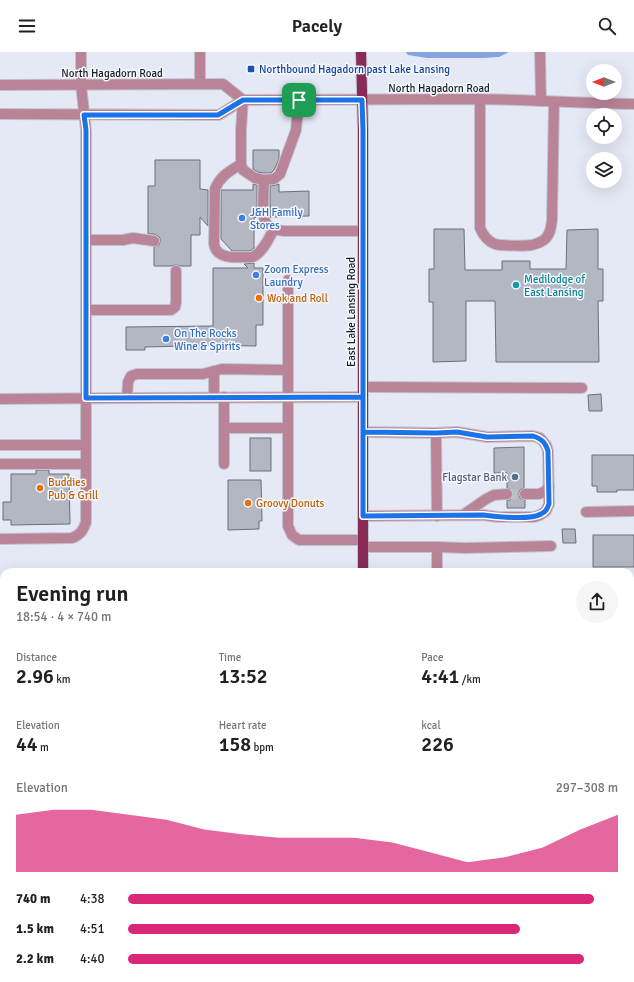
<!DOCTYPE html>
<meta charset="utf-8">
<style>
body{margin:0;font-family:Signika,sans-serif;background:#f6f6f6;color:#202124;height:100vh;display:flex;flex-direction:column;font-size:15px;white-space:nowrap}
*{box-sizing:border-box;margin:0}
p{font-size:13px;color:#757577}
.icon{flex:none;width:22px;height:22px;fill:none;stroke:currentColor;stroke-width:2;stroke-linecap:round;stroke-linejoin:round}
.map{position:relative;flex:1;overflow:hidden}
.panel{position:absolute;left:0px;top:516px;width:634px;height:414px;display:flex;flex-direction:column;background:#fff;border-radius:12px 12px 0 0;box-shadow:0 4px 16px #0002}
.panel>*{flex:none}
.needle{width:26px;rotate:270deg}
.controls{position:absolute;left:586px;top:12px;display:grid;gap:8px}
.controls a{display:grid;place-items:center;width:36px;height:36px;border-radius:50%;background:#fff;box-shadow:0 4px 16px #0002;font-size:20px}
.pin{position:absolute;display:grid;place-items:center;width:34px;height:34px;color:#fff;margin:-17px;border-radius:8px;box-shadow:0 2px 6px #0006}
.round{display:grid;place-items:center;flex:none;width:42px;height:42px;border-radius:21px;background:#f6f6f6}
.summary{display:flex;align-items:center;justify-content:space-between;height:68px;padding:0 16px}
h1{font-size:22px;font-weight:600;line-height:30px}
.figures{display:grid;grid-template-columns:repeat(3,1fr);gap:6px;height:68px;padding:4px 16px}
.figures div{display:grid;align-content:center}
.figures b{font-size:20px;font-weight:600}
.figures small{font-size:11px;font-weight:400}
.figures p{font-size:11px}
.chart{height:112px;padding:8px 16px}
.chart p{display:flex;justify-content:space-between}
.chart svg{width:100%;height:72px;margin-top:4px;fill:#db2777;opacity:.7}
ul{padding:0 16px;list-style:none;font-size:13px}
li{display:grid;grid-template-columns:64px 48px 1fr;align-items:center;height:30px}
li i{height:10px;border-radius:5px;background:#db2777}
header{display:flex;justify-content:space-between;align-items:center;height:52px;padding:0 16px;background:#fff;font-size:18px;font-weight:600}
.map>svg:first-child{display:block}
.water{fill:#85a3e1}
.building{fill:#b2b7c2;stroke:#6b6f79}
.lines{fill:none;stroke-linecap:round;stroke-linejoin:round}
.minor-tunnel{stroke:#bdc0cb;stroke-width:10;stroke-dasharray:10 5;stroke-linecap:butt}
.minor-casing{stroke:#c1c4cf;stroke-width:12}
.major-casing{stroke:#c1c4cf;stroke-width:12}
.minor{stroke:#ba8498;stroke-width:10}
.major{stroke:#882b57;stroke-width:10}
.route-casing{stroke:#fff;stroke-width:8}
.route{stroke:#1a73e8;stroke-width:5}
.transit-dot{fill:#1a4fb4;stroke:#f4f7fe;stroke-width:1.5}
.shop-dot{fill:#3f7fe0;stroke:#f4f7fe;stroke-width:1.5}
.culture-dot{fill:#0f9aa8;stroke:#f4f7fe;stroke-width:1.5}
.food-dot{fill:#e8710a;stroke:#f4f7fe;stroke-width:1.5}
.service-dot{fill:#5c6f8a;stroke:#f4f7fe;stroke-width:1.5}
.labels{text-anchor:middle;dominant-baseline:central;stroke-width:3;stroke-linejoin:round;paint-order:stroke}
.transit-label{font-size:11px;fill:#164399;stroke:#f4f7fe;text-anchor:start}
.street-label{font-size:11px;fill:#1b1d21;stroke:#f4f7fe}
.shop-label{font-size:11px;fill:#366cbe;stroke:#f4f7fe;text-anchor:start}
.culture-label{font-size:11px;fill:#0d838f;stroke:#f4f7fe;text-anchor:start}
.food-label{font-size:11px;fill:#c56008;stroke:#f4f7fe;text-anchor:start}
.service-label{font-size:11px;fill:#4e5e75;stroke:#f4f7fe;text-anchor:end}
</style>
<header><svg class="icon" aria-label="menu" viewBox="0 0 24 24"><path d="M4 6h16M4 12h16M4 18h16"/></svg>Pacely<svg class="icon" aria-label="search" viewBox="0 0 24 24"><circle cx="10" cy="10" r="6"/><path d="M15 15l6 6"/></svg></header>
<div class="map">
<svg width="634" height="930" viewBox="0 0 634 930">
<rect width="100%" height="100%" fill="#e5e9f5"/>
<polygon class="water" points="406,0 509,0 499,5 483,6 427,6 408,3"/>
<g class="building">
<polygon points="253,98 279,98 279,107 274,118 271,121 264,121 258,120 253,117"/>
<polygon points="155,108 200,108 200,137 208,138 208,174 200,165 200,183 191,183 191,214 180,214 176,213 172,214 154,214 154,195 159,193 160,190 160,186 158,184 154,182 148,182 148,134 155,134"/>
<polygon points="253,132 257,133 257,165 254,166 254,196 250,199 232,199 221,187 221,138 253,138"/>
<polygon points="279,132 279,140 309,139 309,164 270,165 270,134 275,133"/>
<polygon points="434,177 464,177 465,218 502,218 502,209 530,209 530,217 566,217 567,178 598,177 598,217 603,217 603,249 598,249 599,310 496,310 495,249 466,249 466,309 433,310 433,250 429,250 429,217 434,217"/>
<polygon points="254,211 254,216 263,216 263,273 256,273 256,294 205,293 205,297 187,297 187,294 145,295 145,298 126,298 126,275 213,274 213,216 248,216 244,212"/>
<polygon points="601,342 602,359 589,359 588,343"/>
<rect x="250" y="386" width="21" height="33"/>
<polygon points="524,395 524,436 520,438 519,442 520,446 525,448 525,456 507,456 507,448 510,448 513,445 513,441 512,438 507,436 507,421 494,421 494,396"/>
<polygon points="592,403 634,403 634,438 617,438 617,440 597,440 597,434 592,434"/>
<polygon points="36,418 49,418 49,422 69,422 70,472 11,473 11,468 3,468 3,450 11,450 11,422 36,422"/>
<polygon points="228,428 261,428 262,469 259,469 259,477 228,478"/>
<polygon points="562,477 575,477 576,491 563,491"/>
<rect x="593" y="483" width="41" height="32"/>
</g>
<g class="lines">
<polyline class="minor-tunnel" points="507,442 525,442"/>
<defs>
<g id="minor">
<polyline points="200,0 200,32"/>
<polyline points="540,0 541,49"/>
<polyline points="0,33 223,32 243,48"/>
<path d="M480,47V176C483,183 487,189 495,192C501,194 526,194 532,193C536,192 541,190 544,188C550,183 551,176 552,168L554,50"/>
<polyline points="243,48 241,78 241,112 243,118 255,126 264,128 274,127 280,122 296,78 299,48"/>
<path d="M0,62L219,63L243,48C322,48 401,47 480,47C531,48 582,51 634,52"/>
<path d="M241,112C230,119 220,124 215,137L214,192C217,209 239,205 252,205C262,202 269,186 274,177"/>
<path d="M264,128C264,137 261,165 266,171C270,177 277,178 283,179H363"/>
<polyline points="86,188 123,188 133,186 154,189"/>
<polyline points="288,228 288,474 292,483 299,488 363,488"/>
<polyline points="86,258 171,258 175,255 176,250 176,219"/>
<polyline points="214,319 214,345"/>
<polyline points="363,335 582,336"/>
<polyline points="224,345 224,412"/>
<polyline points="127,346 128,330 131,324 137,322 203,322 222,317 288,318"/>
<polyline points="0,347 127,346 363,345"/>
<polyline points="224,376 288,376"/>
<polyline points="363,380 436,381 457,380 487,385 533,384 540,386 546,393 548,399 549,452 546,459 540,463 534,465 498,465 483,463 363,464"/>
<polyline points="436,381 437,464"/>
<polyline points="0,393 86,393"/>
<polyline points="0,412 86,412"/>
<polyline points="525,442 539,442 544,440 549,435"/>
<polyline points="586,460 634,459"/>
<polyline points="463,463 486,447 494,443 507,442"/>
<path d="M0,487L72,486C80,483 83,479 86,470V78L81,33V0"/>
<polyline points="363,495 437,495 437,520"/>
<polyline points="437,495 465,496 551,494"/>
<polyline points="0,684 4,684"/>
<polyline points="630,867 634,867"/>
</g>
<g id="major">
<polyline points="361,0 363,78 363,520"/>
<polyline points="364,926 364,930"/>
</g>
</defs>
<use href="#minor" class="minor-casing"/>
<use href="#major" class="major-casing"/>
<use href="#minor" class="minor"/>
<use href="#major" class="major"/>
</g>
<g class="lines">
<defs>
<path id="route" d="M299,48H243L218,63H84L86,78V346L363,345V380L436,381L457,380L487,385L533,384C542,387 545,390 548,399L549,452C547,457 546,460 541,462C531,468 496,465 483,463L363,464C363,421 363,378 363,335V78L362,48H299"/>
</defs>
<use href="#route" class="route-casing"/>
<use href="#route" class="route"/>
</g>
<rect class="transit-dot" x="247" y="13" width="8" height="8" rx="2"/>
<g class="shop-dot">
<circle cx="242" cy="166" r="4"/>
<circle cx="256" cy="223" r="4"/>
<circle cx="166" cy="287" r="4"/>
</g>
<circle class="culture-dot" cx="516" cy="233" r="4"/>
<g class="food-dot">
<circle cx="259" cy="246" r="4"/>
<circle cx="40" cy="436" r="4"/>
<circle cx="248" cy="451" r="4"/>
</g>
<circle class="service-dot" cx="515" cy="425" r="4"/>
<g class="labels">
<g class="transit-label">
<text x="259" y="17">Northbound Hagadorn past Lake Lansing</text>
</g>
<g class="street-label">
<text x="112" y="21">North Hagadorn Road</text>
<text x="439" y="36">North Hagadorn Road</text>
<text transform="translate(351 260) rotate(-90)">East Lake Lansing Road</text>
</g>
<g class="shop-label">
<text x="250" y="160">J&amp;H Family<tspan x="250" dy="13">Stores</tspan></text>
<text x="264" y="217">Zoom Express<tspan x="264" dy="13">Laundry</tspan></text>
<text x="174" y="281">On The Rocks<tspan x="174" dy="13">Wine &amp; Spirits</tspan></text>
</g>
<g class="culture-label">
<text x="524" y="227">Medilodge of<tspan x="524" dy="13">East Lansing</tspan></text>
</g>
<g class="food-label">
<text x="267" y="246">Wok and Roll</text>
<text x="48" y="430">Buddies<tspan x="48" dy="13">Pub &amp; Grill</tspan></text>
<text x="256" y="451">Groovy Donuts</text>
</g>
<g class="service-label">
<text x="507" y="425">Flagstar Bank</text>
</g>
</g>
</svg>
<div class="controls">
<a><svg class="needle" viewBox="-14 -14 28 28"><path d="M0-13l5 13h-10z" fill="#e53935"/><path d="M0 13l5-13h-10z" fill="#757577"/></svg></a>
<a><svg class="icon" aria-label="locate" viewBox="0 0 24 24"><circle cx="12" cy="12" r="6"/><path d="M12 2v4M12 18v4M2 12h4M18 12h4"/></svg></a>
<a><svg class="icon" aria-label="layers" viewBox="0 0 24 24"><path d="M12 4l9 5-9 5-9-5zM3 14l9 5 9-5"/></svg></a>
</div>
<div class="pin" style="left:299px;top:48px;background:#1e9e55"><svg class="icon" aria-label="arrive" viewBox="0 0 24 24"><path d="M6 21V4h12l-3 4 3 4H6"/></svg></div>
<section class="panel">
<div class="summary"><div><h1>Evening run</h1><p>18:54 · 4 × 740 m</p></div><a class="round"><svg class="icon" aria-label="share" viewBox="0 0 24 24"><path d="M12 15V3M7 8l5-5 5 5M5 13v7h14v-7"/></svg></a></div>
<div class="figures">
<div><p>Distance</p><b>2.96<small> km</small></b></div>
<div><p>Time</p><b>13:52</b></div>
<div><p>Pace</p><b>4:41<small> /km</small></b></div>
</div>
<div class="figures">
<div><p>Elevation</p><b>44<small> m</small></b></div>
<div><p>Heart rate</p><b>158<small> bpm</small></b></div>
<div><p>kcal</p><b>226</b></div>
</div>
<div class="chart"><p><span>Elevation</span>297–308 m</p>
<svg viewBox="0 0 160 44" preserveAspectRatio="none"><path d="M0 44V9L10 6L20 6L30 9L40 12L50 18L60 21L70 23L80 23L90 23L100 26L110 32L120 38L130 35L140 29L150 18L160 9V44z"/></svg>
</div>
<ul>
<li><b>740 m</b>4:38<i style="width:95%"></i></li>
<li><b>1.5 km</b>4:51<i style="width:80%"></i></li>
<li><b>2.2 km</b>4:40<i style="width:93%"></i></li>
</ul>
</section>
</div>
